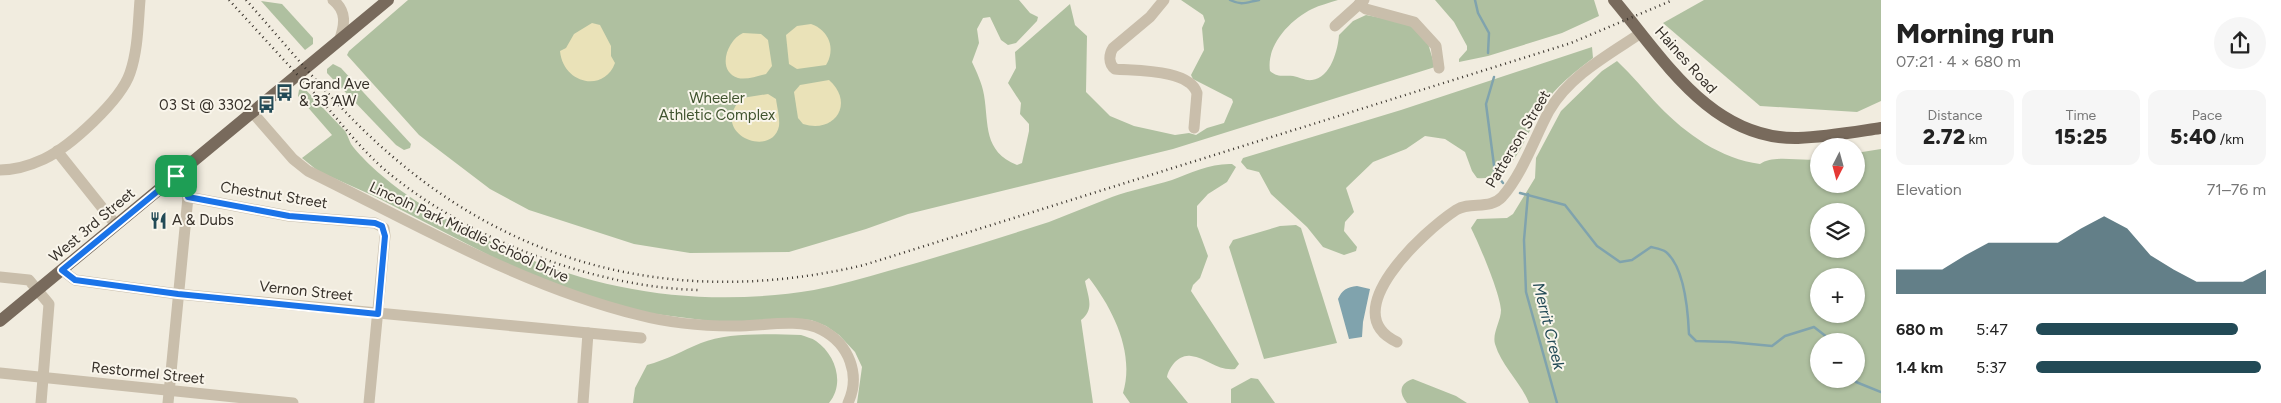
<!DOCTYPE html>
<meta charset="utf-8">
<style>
body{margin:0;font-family:Figtree,sans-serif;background:#f6f6f6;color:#222;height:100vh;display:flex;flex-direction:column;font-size:19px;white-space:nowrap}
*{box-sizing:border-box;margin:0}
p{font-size:16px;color:#767676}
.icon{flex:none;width:28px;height:28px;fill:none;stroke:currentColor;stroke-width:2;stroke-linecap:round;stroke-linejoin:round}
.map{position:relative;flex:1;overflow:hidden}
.panel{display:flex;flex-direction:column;background:#fff;width:400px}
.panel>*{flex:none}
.needle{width:32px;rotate:186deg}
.buttons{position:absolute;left:1810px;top:138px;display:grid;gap:10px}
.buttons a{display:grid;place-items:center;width:55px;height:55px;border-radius:50%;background:#fff;box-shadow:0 1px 4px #0004;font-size:25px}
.pin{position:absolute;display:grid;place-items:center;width:42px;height:42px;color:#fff;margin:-21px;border-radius:10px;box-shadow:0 2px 8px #0006}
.round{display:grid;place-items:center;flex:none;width:52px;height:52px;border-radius:26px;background:#f6f6f6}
.summary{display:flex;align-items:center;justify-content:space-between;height:85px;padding:0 15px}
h1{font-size:28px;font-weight:800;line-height:38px}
.metrics{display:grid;grid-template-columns:repeat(3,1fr);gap:8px;height:85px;padding:5px 15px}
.metrics div{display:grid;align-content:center;border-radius:12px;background:#f6f6f6;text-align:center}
.metrics b{font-size:21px;font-weight:800}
.metrics small{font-size:14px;font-weight:400}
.metrics p{font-size:14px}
.chart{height:140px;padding:10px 15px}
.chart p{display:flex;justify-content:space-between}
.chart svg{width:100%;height:90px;margin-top:5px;fill:#224a56;opacity:.7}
ul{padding:0 15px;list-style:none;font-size:16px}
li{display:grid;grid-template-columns:80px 60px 1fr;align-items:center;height:38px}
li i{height:12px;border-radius:6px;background:#224a56}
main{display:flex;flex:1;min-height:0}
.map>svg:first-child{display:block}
.green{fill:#afc0a0;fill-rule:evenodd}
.sand{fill:#eae2b8}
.water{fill:#80a3ad}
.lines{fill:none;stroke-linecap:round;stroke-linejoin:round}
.stream{stroke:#80a3ad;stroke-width:2.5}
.minor{stroke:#c9beab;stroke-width:11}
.major{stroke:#786a5c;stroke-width:12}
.rail{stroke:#37312a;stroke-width:2.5;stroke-dasharray:1 4;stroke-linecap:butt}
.route-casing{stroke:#fff;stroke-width:10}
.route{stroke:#1a73e8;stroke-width:6}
.labels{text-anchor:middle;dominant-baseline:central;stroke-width:4;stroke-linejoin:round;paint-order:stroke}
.street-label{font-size:15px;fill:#37312a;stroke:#f9f5eb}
.poi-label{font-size:15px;fill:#37312a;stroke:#f9f5eb;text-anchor:start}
.park-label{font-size:15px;fill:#40542f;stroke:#f9f5eb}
.water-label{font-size:16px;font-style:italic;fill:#224a56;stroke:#f9f5eb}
</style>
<main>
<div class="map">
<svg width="1881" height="403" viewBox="0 0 1881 403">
<rect width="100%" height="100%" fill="#f1ecdf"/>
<g class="green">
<path d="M408,0H1019L1030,13L1038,17L1037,21L1016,43L1008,45L1001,40L990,17L983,18L977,29L979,43L972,62C977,73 982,83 984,95C989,125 983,151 1017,165L1022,163L1029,131V124L1020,114L1021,103L1008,83L1016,68L1015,52L1070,4L1075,25L1087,36L1086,92L1110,116L1134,126L1175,135L1189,133L1196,135L1207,128L1224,123L1233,102L1232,99L1193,79L1191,75L1204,50L1202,28L1205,21L1203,15L1181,0H1338C1329,3 1320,5 1312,9C1290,20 1266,45 1270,71C1278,78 1284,75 1293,76C1299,77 1306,81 1312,80C1331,78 1338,49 1339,35L1353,21L1366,15L1407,23L1427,40L1435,67L1173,149L908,214L866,229L789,252L690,253L634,244L529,210L490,189L419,135L347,55L349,51Z"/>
<polygon points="1435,0 1594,0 1599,16 1562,33 1488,56 1459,62 1459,59 1467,50 1467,46 1454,22"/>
<polygon points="1704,0 1881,0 1881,101 1857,112 1760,106 1663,23"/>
<polygon points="261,1 282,4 313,38 313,44 305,50"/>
<path d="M1592,47L1593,58C1575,72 1556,86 1543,106C1526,132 1515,182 1477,178L1472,171L1465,152L1445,139L1425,136L1406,149L1373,162L1346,188L1354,212L1345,222L1344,231L1357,247L1356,251L1344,255L1323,247L1307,227L1271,194L1259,172L1247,169L1241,162L1243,158L1401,110Z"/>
<path d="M1617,61C1633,76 1645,91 1659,106C1686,134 1721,159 1760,164C1775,154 1800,162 1819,159V184H1856V153L1881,149V403H1529C1520,381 1502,367 1495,344C1492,333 1501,321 1501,310C1500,293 1479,244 1471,228L1477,219L1507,218L1513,214L1535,178L1536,158L1561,111L1602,71ZM1819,211H1856V249H1819ZM1819,276H1856V314H1819ZM1819,341H1856V379H1819Z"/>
<polygon points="333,64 341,68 411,144 410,148 404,150 396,145 327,73 327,69"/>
<path d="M303,87L345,131C348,136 349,140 351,144C356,151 364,159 370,165C407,200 451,223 496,244C595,293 705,308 814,290C839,285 864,278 888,271C942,256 996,239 1049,222C1070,214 1091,205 1112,197C1131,190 1152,186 1172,180C1190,173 1212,163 1232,164L1236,167L1227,182L1208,194L1197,206V226L1208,256L1200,278L1193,285L1191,291L1239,364L1235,369C1217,371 1207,358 1191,356C1179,354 1169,367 1167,377L1188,403H1130L1123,393C1135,353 1113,309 1089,278L1085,281C1088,297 1095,309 1081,320L1093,403H857L862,367L855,352L839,335L826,326L811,320L792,319L718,322L647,313L591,299L504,263L376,197L318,171L302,158L332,135L298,96L299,90Z"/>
<polygon points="1296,225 1301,228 1337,343 1264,359 1229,247 1233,240 1280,226"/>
<path d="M801,335C806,337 812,338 816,341C836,355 845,384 829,403H633L635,388L647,365C666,360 682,351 701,343C728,332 772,334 801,335Z"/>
<polygon points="1251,378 1258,379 1275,403 1231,403 1231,389"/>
<path d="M1413,379L1456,396L1467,403H1407C1398,392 1400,383 1413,379Z"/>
</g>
<g class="sand">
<path d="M592,23L600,25L611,46V56L615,63C604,93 563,84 560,51L566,48L574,34Z"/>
<path d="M811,24C829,30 836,49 826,65L797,69L789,64L786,35L797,26Z"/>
<path d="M743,33L761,34L768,40L772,66L766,74C758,76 746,80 738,78C716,71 727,40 743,33Z"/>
<path d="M829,80C855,103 835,134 803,124L798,118L794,92L800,85Z"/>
<path d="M768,94L776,99C777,107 780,118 779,126C772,160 707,133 742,98Z"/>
</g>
<path class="water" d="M1357,286L1370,289L1363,322L1362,337L1349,339L1338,299C1342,290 1347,287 1357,286Z"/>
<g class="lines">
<g class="stream">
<path d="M1230,0C1242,6 1247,2 1259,0"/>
<polyline points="1475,0 1478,13 1489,33 1488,53"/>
<polyline points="1494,77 1486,104 1495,173 1503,183"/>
<path d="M1520,193L1565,205L1597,246L1620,262L1632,260L1651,247C1655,248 1662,249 1666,252C1684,267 1688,311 1689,334L1696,341L1730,342L1772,346L1785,336L1814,327L1832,341"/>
<polyline points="1528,194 1524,240 1526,292 1557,403"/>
<polyline points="1855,379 1856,382 1881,392"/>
</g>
<g class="minor">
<path d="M333,0C347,11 345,25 339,41"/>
<path d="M1164,0L1150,17L1113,48C1109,54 1108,64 1115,69C1136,71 1189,69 1197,93L1194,128"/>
<polyline points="1359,4 1366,9 1414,22 1436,46 1439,68"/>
<polyline points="1335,26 1364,0"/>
<path d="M253,113L293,159L308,171C414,223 524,287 639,315C669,323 701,326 733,326C759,327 798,317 822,330C849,344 861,375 848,403"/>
<polyline points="57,151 116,225"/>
<path d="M0,170C15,170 31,165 44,159C71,146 121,100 130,73C138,50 138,24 140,0"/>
<polyline points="188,197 289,216 375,223 384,228 385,236 369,403"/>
<polyline points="62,270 75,280 178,294 641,338"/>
<polyline points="0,277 29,280 49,304 41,403"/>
<path d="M1397,342C1334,313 1424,231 1456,210C1470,201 1490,210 1502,197C1523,173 1534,139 1549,111C1569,76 1608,55 1641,33"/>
<polyline points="0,373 293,403"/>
<polyline points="168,403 188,197 187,190 176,176"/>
<polyline points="583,403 588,333"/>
</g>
<g class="major">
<path d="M1614,0C1663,58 1711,140 1798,138C1826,137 1854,132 1881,128"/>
<polyline points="0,321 388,0"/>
</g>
<g class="rail">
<path d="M229,0C261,35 294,71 326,106C345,128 363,151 385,170C467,239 594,288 701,290"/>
<path d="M246,0C295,55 342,115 399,162C534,275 695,305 864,265L1571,43L1673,0"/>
</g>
</g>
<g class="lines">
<defs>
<polygon id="route" points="176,176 187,190 188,197 289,216 375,223 382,226 385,236 378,314 178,294 75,280 62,270"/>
</defs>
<use href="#route" class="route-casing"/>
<use href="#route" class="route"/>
</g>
<defs>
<symbol id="bus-bare" viewBox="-9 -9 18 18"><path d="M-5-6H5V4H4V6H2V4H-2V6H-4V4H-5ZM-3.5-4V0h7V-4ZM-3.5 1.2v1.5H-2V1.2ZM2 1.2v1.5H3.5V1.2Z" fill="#224a56" stroke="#f9f5eb" stroke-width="2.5" paint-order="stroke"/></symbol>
<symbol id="restaurant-bare" viewBox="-9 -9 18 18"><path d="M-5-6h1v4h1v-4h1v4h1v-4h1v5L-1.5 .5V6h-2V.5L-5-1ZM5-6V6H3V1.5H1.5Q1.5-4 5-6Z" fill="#224a56" stroke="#f9f5eb" stroke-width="2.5" paint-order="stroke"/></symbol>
</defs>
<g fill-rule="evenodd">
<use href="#bus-bare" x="272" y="80" width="25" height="25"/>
<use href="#bus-bare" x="254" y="92" width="25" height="25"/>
<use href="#restaurant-bare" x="146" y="208" width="25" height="25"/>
</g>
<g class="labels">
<g class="street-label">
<text transform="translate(1686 60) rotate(48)">Haines Road</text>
<text transform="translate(1518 139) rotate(-59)">Patterson Street</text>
<text transform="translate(274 195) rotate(9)">Chestnut Street</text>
<text transform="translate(92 225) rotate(-40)">West 3rd Street</text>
<text transform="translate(469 232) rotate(25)">Lincoln Park Middle School Drive</text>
<text transform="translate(306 291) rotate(6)">Vernon Street</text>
<text transform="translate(148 373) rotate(6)">Restormel Street</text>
</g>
<g class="poi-label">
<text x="299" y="84">Grand Ave<tspan x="299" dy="17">&amp; 33 AW</tspan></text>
<text x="252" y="105" text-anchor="end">03 St @ 3302</text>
<text x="172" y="220">A &amp; Dubs</text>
</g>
<g class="park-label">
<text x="717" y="98">Wheeler<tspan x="717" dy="17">Athletic Complex</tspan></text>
</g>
<g class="water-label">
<text transform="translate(1549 326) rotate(76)">Merrit Creek</text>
</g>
</g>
</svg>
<div class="buttons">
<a><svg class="needle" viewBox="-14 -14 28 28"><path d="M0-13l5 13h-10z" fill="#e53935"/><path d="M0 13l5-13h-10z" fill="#767676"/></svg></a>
<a><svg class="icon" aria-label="layers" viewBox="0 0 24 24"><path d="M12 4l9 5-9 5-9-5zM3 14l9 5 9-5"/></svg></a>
<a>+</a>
<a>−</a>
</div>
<div class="pin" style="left:176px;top:176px;background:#1e9e55"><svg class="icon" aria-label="arrive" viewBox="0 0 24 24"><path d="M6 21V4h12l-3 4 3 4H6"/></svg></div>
</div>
<section class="panel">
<div class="summary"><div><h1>Morning run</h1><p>07:21 · 4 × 680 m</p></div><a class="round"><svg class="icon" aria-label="share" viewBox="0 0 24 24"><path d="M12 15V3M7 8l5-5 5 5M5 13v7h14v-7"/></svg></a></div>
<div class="metrics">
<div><p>Distance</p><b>2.72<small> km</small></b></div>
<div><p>Time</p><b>15:25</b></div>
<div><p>Pace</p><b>5:40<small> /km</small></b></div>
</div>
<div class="chart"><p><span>Elevation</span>71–76 m</p>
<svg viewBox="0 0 160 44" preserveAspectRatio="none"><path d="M0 44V32L10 32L20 32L30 25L40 19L50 19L60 19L70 19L80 12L90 6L100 12L110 25L120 32L130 38L140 38L150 38L160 32V44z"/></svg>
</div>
<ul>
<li><b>680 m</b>5:47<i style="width:88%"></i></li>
<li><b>1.4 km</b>5:37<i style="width:98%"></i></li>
</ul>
</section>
</main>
